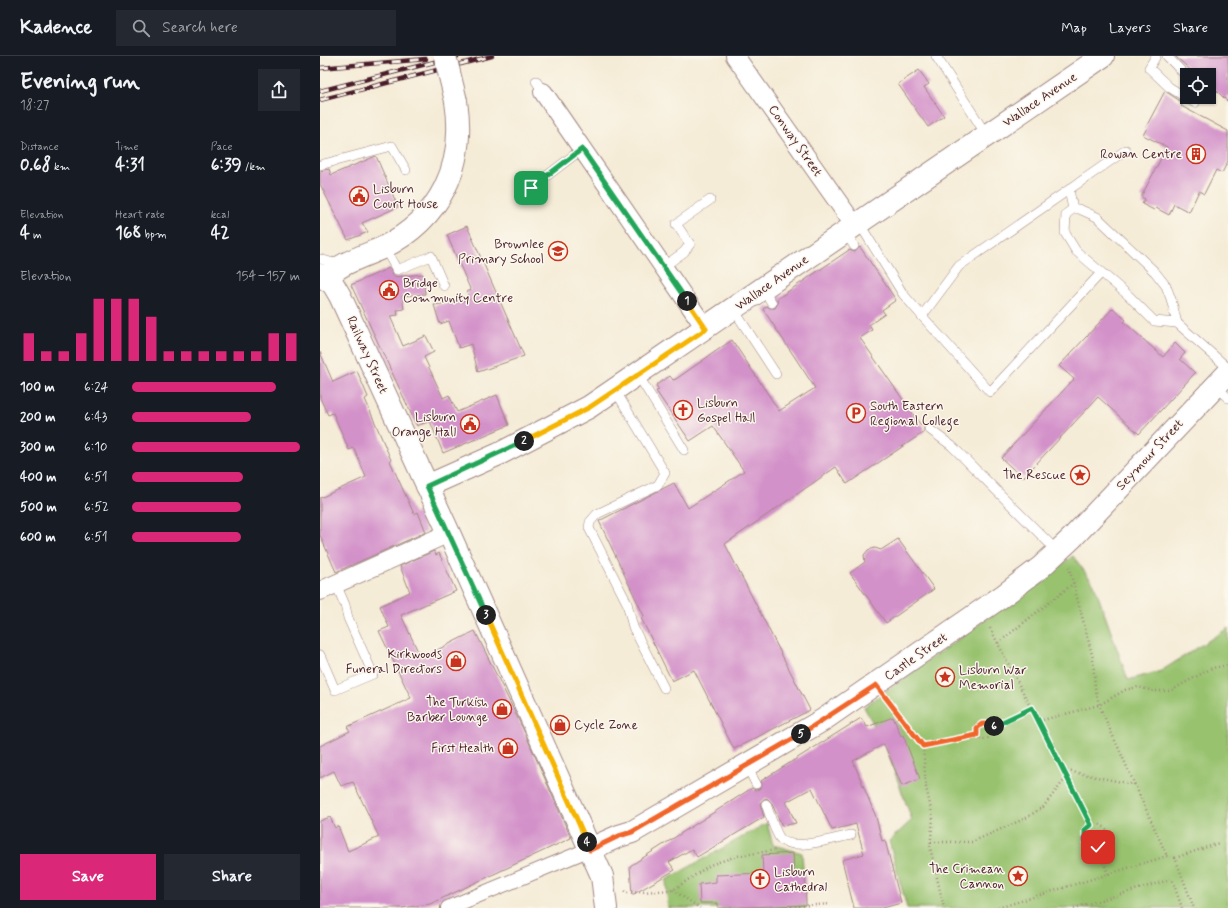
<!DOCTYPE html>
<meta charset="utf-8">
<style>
body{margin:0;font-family:Mynerve,sans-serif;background:#242831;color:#f1f3f6;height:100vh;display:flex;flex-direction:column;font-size:15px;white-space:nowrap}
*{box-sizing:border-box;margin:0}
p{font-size:13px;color:#9ea1a6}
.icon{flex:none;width:22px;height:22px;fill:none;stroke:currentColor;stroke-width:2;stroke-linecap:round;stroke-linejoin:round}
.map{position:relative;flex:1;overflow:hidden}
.sheet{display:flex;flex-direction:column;background:#171b24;width:320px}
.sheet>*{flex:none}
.buttons{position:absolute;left:860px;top:12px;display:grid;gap:8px}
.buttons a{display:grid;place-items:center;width:36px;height:36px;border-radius:0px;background:#171b24;box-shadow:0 1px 3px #0004;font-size:20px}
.pin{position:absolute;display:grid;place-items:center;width:34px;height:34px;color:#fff;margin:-17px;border-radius:8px;box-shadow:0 2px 6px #0006}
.km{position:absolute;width:20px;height:20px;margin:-10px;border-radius:50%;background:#222;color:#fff;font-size:11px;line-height:20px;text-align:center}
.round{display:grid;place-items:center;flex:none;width:42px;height:42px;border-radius:0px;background:#242831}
.overview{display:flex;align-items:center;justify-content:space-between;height:68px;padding:0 20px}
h1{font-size:22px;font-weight:700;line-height:30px}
.figures{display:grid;grid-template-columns:repeat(3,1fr);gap:6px;height:68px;padding:4px 20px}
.figures div{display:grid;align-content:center}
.figures b{font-size:17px;font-weight:700}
.figures small{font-size:11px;font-weight:400}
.figures p{font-size:11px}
.chart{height:112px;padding:8px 20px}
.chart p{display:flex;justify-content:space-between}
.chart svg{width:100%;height:72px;margin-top:4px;stroke:#db2777;stroke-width:6}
.cta{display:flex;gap:8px;margin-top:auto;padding:8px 20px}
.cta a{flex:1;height:46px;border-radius:0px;background:#db2777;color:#fff;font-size:16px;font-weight:700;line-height:46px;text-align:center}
.cta a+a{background:#242831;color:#f1f3f6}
ul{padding:0 20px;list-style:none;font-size:13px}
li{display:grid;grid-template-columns:64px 48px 1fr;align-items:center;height:30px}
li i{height:10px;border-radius:5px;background:#db2777}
header{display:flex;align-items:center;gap:24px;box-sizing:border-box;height:56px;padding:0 20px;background:#171b24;border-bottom:1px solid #363941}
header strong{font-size:19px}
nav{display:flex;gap:22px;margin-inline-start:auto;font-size:14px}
.search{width:280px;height:36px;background:#242831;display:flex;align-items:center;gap:10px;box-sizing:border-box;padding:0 14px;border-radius:0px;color:#9ea1a6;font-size:15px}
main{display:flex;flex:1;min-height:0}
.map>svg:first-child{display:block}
.green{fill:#98c26e;stroke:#71704c}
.building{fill:#d391c9}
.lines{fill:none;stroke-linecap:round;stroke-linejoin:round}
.service-casing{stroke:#a08681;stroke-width:10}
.pedestrian-casing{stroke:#a08681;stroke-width:16}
.minor-casing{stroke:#a08681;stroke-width:20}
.tertiary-casing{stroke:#a08681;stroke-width:24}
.primary-casing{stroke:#a08681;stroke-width:24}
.path{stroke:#a08681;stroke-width:2.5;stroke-dasharray:1 3;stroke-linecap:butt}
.service{stroke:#fff;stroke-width:9}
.pedestrian{stroke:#fff;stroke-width:14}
.minor{stroke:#fff;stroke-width:18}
.tertiary{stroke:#fff;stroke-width:22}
.primary{stroke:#fff;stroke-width:22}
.rail-casing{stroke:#4a1f2b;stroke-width:4.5}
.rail{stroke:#fbf7ec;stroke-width:3;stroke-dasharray:9;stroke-linecap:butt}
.tertiary-bridge-casing{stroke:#a08681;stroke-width:24;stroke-linecap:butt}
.tertiary-bridge{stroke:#fff;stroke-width:22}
.split-1-casing{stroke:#fff;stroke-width:8}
.split-2-casing{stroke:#fff;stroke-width:8}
.split-3-casing{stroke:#fff;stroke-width:8}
.split-4-casing{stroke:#fff;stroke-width:8}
.split-5-casing{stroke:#fff;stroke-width:8}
.split-6-casing{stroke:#fff;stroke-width:8}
.split-7-casing{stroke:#fff;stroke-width:8}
.split-1{stroke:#22a559;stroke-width:5}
.split-2{stroke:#f5b400;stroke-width:5}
.split-3{stroke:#22a559;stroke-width:5}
.split-4{stroke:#f5b400;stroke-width:5}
.split-5{stroke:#f0652b;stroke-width:5}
.split-6{stroke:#f0652b;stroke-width:5}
.split-7{stroke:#22a559;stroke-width:5}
.labels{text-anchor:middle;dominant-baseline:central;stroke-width:3;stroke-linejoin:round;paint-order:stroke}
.street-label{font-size:13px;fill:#4a1f2b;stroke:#fbf7ec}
.poi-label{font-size:13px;fill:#4a1f2b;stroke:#fbf7ec;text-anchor:end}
</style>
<header>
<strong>Kadence</strong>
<div class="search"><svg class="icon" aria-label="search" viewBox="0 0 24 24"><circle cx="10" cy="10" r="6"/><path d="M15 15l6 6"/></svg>Search here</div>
<nav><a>Map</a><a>Layers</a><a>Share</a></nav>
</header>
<main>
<section class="sheet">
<div class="overview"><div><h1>Evening run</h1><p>18:27</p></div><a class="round"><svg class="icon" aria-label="share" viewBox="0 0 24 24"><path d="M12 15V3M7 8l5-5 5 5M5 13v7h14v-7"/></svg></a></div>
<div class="figures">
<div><p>Distance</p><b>0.68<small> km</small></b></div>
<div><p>Time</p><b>4:31</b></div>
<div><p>Pace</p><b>6:39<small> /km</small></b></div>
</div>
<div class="figures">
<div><p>Elevation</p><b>4<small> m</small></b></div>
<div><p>Heart rate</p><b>168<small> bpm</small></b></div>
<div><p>kcal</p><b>42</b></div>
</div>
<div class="chart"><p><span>Elevation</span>154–157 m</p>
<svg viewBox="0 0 160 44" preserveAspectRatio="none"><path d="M5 44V27M15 44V38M25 44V38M35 44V27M45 44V6M55 44V6M65 44V6M75 44V17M85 44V38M95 44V38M105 44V38M115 44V38M125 44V38M135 44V38M145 44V27M155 44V27"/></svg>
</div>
<ul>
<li><b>100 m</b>6:24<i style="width:86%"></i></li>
<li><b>200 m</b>6:43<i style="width:71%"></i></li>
<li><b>300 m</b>6:10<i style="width:100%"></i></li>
<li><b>400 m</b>6:51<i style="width:66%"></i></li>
<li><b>500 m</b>6:52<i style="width:65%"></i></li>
<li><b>600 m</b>6:51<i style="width:65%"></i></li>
</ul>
<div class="cta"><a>Save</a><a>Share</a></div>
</section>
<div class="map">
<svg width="908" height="852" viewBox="0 0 908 852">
<rect width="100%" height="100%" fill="#fbf7ec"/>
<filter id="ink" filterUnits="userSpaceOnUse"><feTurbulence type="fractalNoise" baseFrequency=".025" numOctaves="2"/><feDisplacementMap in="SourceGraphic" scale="8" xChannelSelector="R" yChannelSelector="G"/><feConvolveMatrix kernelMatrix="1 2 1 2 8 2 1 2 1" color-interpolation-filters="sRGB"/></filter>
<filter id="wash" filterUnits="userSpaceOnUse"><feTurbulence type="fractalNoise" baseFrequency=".012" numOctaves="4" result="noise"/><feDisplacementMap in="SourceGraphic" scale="16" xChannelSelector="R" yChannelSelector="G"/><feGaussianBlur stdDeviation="0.9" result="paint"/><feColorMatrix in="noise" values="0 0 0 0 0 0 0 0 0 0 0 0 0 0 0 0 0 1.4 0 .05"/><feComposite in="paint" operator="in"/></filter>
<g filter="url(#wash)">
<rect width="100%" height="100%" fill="#f5ecd7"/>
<g class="green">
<polygon points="753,500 774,528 808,624 841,615 908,572 908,852 587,852 569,785 592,764 565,689 544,651"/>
<polygon points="447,767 453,789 482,797 486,852 348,852 346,824"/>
</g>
<g id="blocks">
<g class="building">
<polygon points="855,0 908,0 908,46 895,33 889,37 889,19 876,19"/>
<polygon points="599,14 609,28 604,31 624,60 608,71 578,28"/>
<polygon points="845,35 863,47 861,50 908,75 908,105 902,117 896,114 884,138 879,135 869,156 854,148 849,159 836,152 834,154 822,148 825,143 821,141 847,91 823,79 827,72 826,71"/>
<polygon points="56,100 78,151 42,167 48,176 28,184 0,128 0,115 9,113 11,119"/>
<polygon points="147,170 204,300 158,316 151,288 139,292 129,265 120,268 114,249 149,244 147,235 151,235 127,179"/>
<polygon points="540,191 576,244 562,254 565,258 549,269 552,274 540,282 600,368 604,370 604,376 527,428 516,411 405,488 490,654 414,693 374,614 352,625 321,562 324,560 279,465 354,427 368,452 424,415 393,370 370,385 336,335 339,334 336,329 350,320 353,324 356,323 412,284 459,355 495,332 443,253 447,250 450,252 455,252 458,247 457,243 529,194 535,196"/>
<polygon points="69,212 74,221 103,218 105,238 82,240 84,253 77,254 78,259 70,260 83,290 106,280 114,296 104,301 123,342 129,339 137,356 177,339 189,369 123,397 110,365 97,370 31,229"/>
<polygon points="793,252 806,264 804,266 843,301 855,287 865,297 860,303 875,317 819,378 778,341 703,422 681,402 754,323 739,310"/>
<polygon points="0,296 13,326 37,315 48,341 45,343 71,404 70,405 94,458 98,456 106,476 16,516 0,479 0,442 46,421 34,392 29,394 13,357 8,359 0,342"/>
<polygon points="578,483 614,533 566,567 530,517 545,506 544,499 548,494 555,492 561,494"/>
<polygon points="114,495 116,499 119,497 136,535 81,559 101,602 155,575 204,675 251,782 110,848 81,852 0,852 0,765 10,761 15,772 18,770 28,795 59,781 33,726 21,730 14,715 0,722 0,690 30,675 27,671 91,642 59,575 69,571 60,550 90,536 80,510"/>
<polygon points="573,661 581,680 583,679 600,723 582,730 564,688 533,705 556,761 562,785 565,784 581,847 563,852 534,852 522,804 544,798 536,768 512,774 492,732 466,746 476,767 462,770 451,746 447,742 444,743 440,747 444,761 377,801 372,793 349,806 355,814 312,839 310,810 432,732 435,734 439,733 442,729 441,725 541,662 547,671"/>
<polygon points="473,797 474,817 485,817 486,849 398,852 398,847 380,847 379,828 396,826 396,819 443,817 442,799"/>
</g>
</g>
</g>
<g filter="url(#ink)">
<use href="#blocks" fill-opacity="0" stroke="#a08681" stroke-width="1"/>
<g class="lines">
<defs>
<g id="service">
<polyline points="616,0 667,80"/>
<polyline points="836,0 829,12 849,31 875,47"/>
<polyline points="847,0 867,21"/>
<polyline points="216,25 223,36"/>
<polyline points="0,109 72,90 86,114"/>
<polyline points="211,132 262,93"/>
<polyline points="749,134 753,153"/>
<polygon points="753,153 759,153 777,161 835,216 846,230 851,243 857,267 834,265 808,239 756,195 745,177 746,158"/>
<polyline points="539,167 583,238 602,260 639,210 806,94"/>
<polyline points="526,177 534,190"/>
<polyline points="64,191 77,214 111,200 124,230"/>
<polyline points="0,203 20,209"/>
<polyline points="343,211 364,196 370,188 356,168 390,144"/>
<polyline points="443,233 452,247"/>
<polyline points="414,254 456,318"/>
<polyline points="602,260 670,336 781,217"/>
<polyline points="857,267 908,312"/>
<polyline points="318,319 364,394"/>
<polyline points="896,330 908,342"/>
<polyline points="295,334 345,417 338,429 277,458 270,466 269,472 307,547 313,571 344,632"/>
<polyline points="609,373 632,390 738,496"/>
<polyline points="0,599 15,634 53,618 28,562 25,549 16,528"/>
<polyline points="427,710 436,728"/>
<path d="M446,748C450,759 453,771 459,781C469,797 516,782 531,779"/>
</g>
<polyline id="pedestrian" points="128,852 270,793"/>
<g id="minor">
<polyline points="415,0 535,170"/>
<polyline points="223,36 386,273"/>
<polyline points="0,535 129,477"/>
</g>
<path id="tertiary" d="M6,222C20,207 44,200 62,192C121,163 146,109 136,45"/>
<g id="primary">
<polyline points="0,219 13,228 20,240 129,477 282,820 286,852"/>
<polyline points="107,430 179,398 269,351 783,0"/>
<polyline points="270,793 299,780 312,776 503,664 684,539 721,511 752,482 908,317"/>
</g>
</defs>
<use href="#service" class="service-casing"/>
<use href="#pedestrian" class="pedestrian-casing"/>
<use href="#minor" class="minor-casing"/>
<use href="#tertiary" class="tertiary-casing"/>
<use href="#primary" class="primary-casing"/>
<g class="path">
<polyline points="749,511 773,602 775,631 779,649 847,800"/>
<polyline points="670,572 771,769"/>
<polyline points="678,587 754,527"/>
<polyline points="567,643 603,690 606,731 613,762 610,791 624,852"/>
<polyline points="719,665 779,649 805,634 818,631 834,635 850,635 892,612 908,609"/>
<circle cx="664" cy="675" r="8"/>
<polyline points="670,671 711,652"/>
<polyline points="603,690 657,679"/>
<polyline points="743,714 816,729"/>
<circle cx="776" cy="780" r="12"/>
<polyline points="611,786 652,786 706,762 723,751 746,722"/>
<polyline points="778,791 788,818"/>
<polyline points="855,802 899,787"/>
<polyline points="353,834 380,852"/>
<polyline points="304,835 306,837 353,834 390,809 417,800 456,794"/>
<polyline points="451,852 510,848"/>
<polyline points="678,852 847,800 855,802 874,852"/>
<polyline points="754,852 852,823 862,852"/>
</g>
<use href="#service" class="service"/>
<use href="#pedestrian" class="pedestrian"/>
<use href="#minor" class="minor"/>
<use href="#tertiary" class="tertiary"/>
<use href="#primary" class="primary"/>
<defs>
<g id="rail">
<polyline points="0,12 106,3"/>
<polyline points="0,35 138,0"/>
<polyline points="0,44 172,0"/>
</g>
</defs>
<use href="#rail" class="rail-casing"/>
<use href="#rail" class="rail"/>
<defs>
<polyline id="tertiary-bridge" points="125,0 136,45"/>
</defs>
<use href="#tertiary-bridge" class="tertiary-bridge-casing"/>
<use href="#tertiary-bridge" class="tertiary-bridge"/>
</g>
</g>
<g class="lines" filter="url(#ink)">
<defs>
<polyline id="split-1" points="211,132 262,93 367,245"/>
<polyline id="split-2" points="204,385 270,351 386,273 367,245"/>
<polyline id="split-3" points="166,559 107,430 204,385"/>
<polyline id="split-4" points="166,559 267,786"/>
<polyline id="split-5" points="267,786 270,794 299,780 312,776 481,678"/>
<polyline id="split-6" points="481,678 556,629 603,690 657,679 657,672 662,668 667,668 670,671 674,670"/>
<polyline id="split-7" points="674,670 712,652 771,769 765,774 765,785 771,790 778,791"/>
</defs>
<use href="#split-1" class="split-1-casing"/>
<use href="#split-2" class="split-2-casing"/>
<use href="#split-3" class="split-3-casing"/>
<use href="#split-4" class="split-4-casing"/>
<use href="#split-5" class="split-5-casing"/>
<use href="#split-6" class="split-6-casing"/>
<use href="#split-7" class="split-7-casing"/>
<use href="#split-1" class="split-1"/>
<use href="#split-2" class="split-2"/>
<use href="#split-3" class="split-3"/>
<use href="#split-4" class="split-4"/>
<use href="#split-5" class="split-5"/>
<use href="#split-6" class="split-6"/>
<use href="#split-7" class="split-7"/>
</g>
<defs>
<symbol id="building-ring" viewBox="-11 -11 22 22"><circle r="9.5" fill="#fbf7ec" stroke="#c8321e" stroke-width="1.5"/><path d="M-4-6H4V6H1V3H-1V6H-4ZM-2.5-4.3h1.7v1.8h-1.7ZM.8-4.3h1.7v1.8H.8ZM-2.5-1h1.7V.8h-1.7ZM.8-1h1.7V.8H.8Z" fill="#c8321e"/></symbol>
<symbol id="civic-ring" viewBox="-11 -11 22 22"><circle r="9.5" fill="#fbf7ec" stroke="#c8321e" stroke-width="1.5"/><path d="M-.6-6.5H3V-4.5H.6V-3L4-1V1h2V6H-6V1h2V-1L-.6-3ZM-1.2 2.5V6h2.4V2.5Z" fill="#c8321e"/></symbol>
<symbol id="school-ring" viewBox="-11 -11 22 22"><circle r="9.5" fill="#fbf7ec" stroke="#c8321e" stroke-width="1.5"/><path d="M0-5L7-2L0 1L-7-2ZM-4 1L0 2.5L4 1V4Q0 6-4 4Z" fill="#c8321e"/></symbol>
<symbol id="church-ring" viewBox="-11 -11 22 22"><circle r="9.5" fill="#fbf7ec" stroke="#c8321e" stroke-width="1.5"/><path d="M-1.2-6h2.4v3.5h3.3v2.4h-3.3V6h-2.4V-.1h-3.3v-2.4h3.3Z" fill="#c8321e"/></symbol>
<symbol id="parking-ring" viewBox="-11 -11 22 22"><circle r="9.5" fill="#fbf7ec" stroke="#c8321e" stroke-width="1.5"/><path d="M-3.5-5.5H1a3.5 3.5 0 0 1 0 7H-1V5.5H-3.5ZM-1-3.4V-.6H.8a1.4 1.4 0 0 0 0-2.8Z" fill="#c8321e"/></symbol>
<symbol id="sight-ring" viewBox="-11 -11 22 22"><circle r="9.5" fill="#fbf7ec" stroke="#c8321e" stroke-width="1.5"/><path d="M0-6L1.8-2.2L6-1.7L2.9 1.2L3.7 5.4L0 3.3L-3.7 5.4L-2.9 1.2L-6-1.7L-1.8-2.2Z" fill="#c8321e"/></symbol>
<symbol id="shop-ring" viewBox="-11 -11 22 22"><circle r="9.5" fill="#fbf7ec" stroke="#c8321e" stroke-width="1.5"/><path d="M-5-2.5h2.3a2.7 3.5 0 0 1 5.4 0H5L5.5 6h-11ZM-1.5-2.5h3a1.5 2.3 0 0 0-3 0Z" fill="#c8321e"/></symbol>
</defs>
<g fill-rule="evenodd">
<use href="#building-ring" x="865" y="87" width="22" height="22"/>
<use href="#civic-ring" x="28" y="129" width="22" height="22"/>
<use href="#school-ring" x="227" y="184" width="22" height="22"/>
<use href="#civic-ring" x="58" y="223" width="22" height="22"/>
<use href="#church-ring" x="352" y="343" width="22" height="22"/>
<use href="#parking-ring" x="525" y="346" width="22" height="22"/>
<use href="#civic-ring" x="139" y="357" width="22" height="22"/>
<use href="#sight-ring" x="749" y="408" width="22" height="22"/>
<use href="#shop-ring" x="125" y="594" width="22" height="22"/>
<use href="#sight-ring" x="614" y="610" width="22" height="22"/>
<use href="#shop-ring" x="171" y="642" width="22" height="22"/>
<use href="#shop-ring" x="229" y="658" width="22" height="22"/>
<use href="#shop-ring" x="177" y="681" width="22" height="22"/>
<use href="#sight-ring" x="687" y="809" width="22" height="22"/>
<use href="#church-ring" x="429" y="812" width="22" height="22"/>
</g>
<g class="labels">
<g class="street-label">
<text transform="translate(720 44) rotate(-34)">Wallace Avenue</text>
<text transform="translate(475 85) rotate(55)">Conway Street</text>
<text transform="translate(452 227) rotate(-35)">Wallace Avenue</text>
<text transform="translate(47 299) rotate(66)">Railway Street</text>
<text transform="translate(830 399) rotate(-47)">Seymour Street</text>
<text transform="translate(596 601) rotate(-35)">Castle Street</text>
</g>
<g class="poi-label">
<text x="862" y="98">Rowan Centre</text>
<text x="53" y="133" text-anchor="start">Lisburn<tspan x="53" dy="15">Court House</tspan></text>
<text x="224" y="188">Brownlee<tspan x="224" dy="15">Primary School</tspan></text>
<text x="83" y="227" text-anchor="start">Bridge<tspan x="83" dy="15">Community Centre</tspan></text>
<text x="377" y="347" text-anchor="start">Lisburn<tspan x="377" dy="15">Gospel Hall</tspan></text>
<text x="550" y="350" text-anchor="start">South Eastern<tspan x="550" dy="15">Regional College</tspan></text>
<text x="136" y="361">Lisburn<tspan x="136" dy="15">Orange Hall</tspan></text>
<text x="746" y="419">The Rescue</text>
<text x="122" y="598">Kirkwoods<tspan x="122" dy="15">Funeral Directors</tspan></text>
<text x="639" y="614" text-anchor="start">Lisburn War<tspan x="639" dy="15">Memorial</tspan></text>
<text x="168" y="646">The Turkish<tspan x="168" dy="15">Barber Lounge</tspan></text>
<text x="254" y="669" text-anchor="start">Cycle Zone</text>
<text x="174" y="692">First Health</text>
<text x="684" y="813">The Crimean<tspan x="684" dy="15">Cannon</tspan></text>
<text x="454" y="816" text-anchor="start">Lisburn<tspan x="454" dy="15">Cathedral</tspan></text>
</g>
</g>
</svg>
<div class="buttons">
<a><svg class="icon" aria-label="locate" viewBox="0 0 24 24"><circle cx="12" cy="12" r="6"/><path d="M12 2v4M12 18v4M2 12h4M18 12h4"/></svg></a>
</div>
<div class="pin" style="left:211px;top:132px;background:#1e9e55"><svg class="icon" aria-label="arrive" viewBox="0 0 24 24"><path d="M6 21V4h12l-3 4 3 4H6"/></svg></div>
<div class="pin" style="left:778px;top:791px;background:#d93025"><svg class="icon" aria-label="check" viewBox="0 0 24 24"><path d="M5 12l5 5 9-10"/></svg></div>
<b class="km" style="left:367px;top:245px">1</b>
<b class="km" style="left:204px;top:385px">2</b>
<b class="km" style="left:166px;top:559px">3</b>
<b class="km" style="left:267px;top:786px">4</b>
<b class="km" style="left:481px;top:678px">5</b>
<b class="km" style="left:674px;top:670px">6</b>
</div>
</main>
